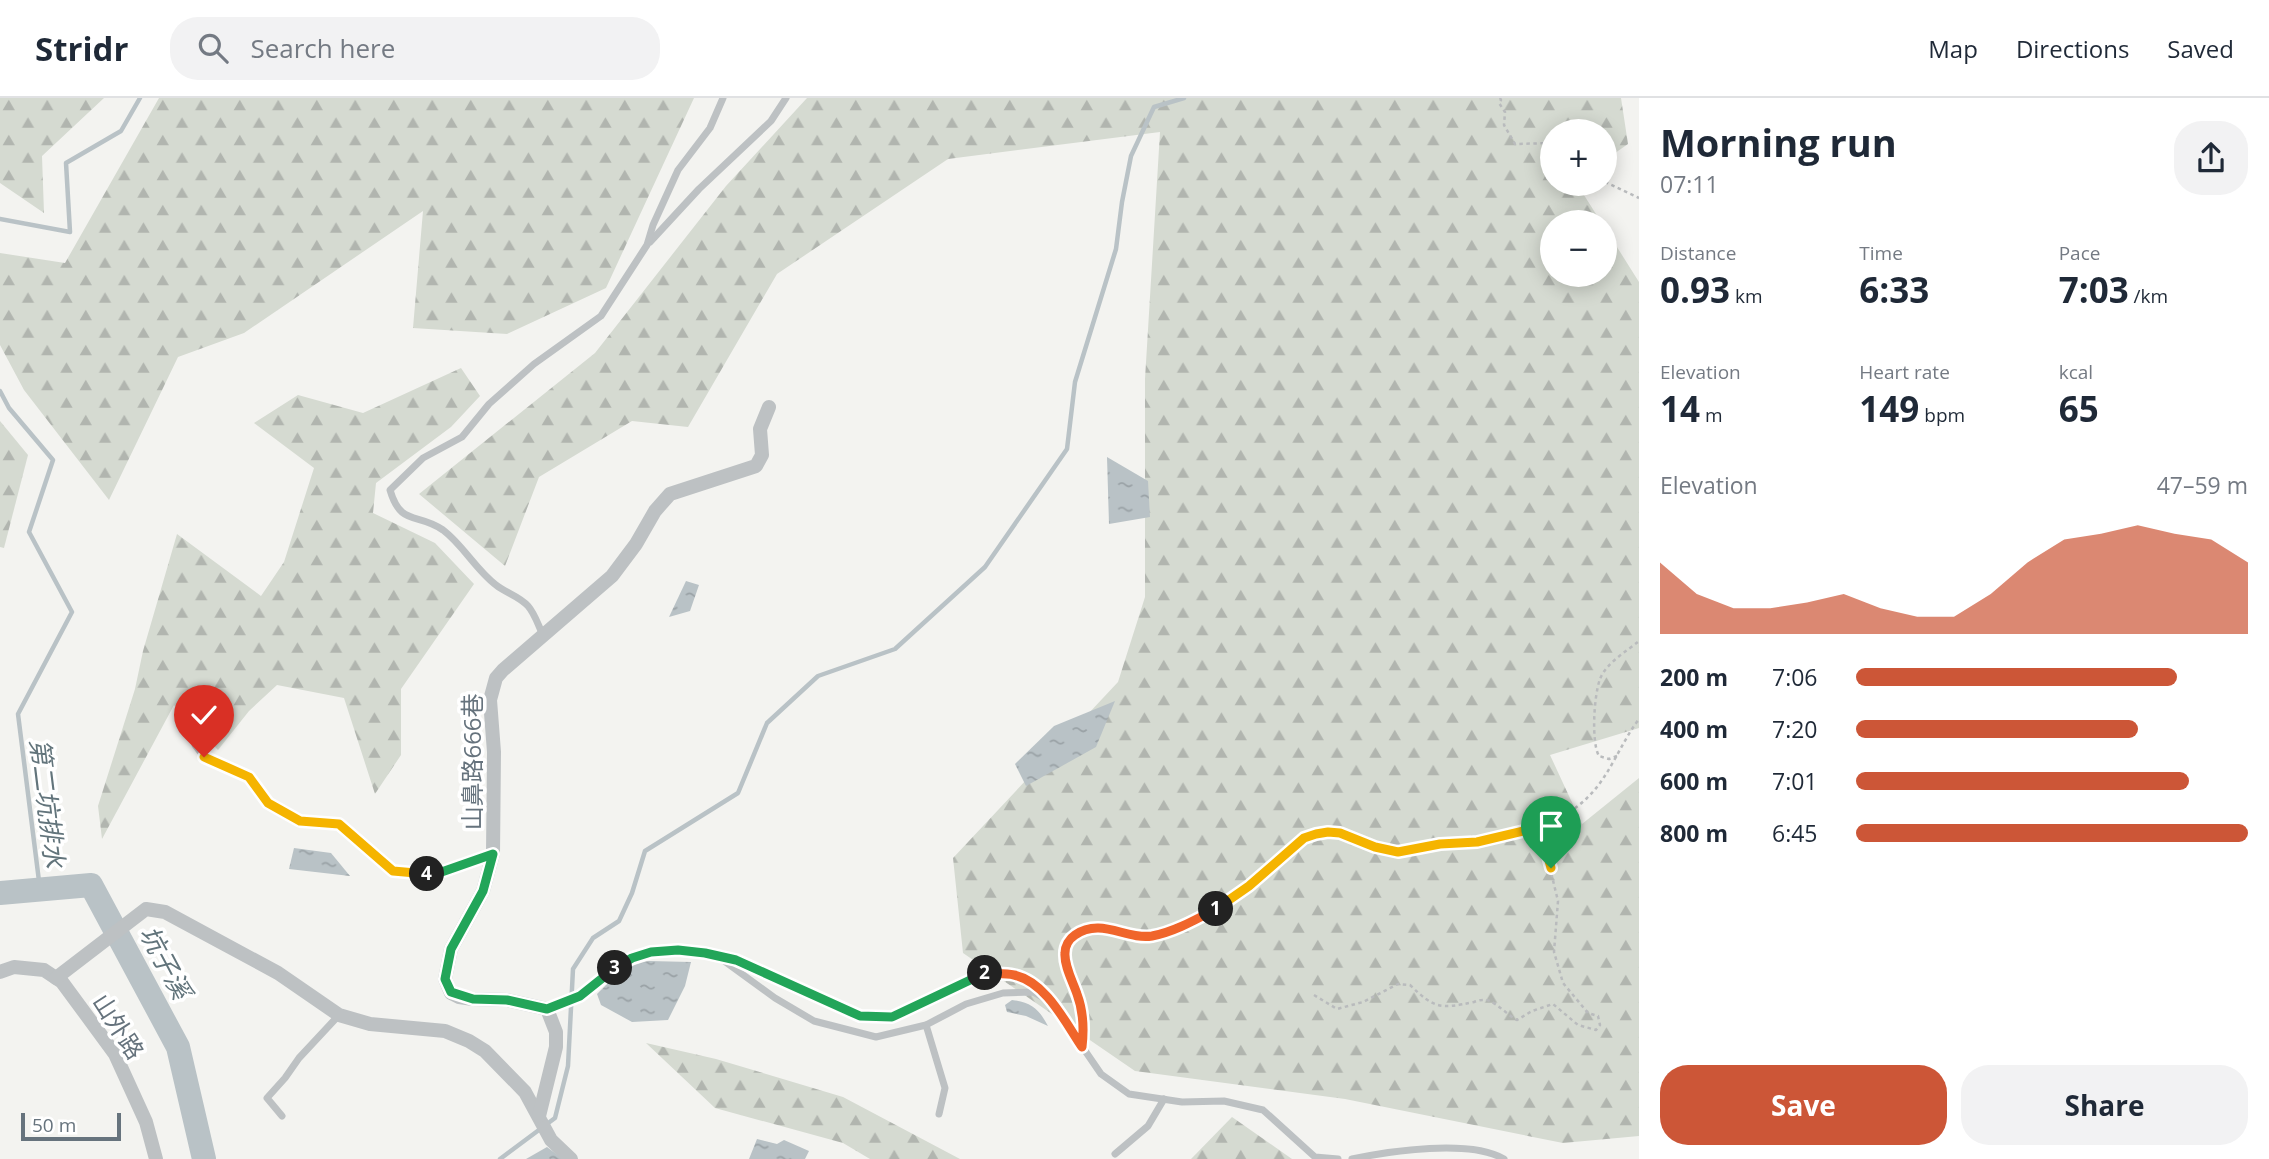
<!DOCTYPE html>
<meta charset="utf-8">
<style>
body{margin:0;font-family:"Open Sans","Noto Sans TC",sans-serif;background:#f2f2f3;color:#1f2937;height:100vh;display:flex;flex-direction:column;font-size:26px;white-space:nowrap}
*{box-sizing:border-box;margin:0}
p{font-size:23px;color:#747a83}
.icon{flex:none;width:38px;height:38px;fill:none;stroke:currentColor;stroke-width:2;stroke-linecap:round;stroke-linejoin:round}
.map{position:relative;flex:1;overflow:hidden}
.side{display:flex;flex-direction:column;background:#fff;width:630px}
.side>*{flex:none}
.tools{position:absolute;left:1540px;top:21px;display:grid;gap:14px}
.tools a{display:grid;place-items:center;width:77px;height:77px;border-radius:50%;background:#fff;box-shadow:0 4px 18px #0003;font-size:35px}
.scale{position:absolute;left:21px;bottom:18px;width:100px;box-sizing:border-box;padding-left:7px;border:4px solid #66737d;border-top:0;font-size:19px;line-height:24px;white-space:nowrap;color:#66737d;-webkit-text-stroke:5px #fff;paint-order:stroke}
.pin{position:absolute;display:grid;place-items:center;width:60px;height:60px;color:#fff;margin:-72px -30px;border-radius:50% 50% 50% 0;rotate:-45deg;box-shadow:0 0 7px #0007}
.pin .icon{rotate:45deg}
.km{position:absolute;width:35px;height:35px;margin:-18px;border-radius:50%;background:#222;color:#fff;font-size:19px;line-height:35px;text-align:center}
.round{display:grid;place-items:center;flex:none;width:74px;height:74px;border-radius:28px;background:#f2f2f3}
.overview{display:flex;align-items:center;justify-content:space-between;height:119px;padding:0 21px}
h1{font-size:38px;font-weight:700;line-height:52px}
.figures{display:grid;grid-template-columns:repeat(3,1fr);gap:10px;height:119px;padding:7px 21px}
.figures div{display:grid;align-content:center}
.figures b{font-size:35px;font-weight:700}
.figures small{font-size:19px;font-weight:400}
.figures p{font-size:19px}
.chart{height:196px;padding:14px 21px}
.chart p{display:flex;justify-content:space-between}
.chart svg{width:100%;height:126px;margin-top:7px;fill:#cc5637;opacity:.7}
.cta{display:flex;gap:14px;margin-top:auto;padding:14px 21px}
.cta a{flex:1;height:80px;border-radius:28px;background:#cc5637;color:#fff;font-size:28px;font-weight:700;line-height:80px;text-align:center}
.cta a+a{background:#f2f2f3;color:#1f2937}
ul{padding:0 21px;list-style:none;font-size:23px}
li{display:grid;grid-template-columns:112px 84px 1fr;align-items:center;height:52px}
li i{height:18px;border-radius:9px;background:#cc5637}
header{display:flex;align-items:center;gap:42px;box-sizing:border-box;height:98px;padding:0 35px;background:#fff;border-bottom:2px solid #e0e1e3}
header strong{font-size:33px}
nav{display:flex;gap:38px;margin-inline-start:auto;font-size:24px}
.search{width:490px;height:63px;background:#f2f2f3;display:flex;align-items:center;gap:18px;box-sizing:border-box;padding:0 24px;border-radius:28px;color:#747a83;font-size:26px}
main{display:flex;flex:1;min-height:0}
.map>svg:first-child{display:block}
.forest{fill:url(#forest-firs)}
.water{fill:url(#water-ripples)}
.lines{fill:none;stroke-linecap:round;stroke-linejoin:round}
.stream{stroke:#b9c2c6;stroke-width:4.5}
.river{stroke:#b9c2c6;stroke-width:24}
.path{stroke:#b9bbbd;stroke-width:2.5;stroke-dasharray:3.5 3.5;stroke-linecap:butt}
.service{stroke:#bdc1c3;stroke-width:7}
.minor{stroke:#bdc1c3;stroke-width:14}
.split-1-casing{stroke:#fff;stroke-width:14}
.split-2-casing{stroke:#fff;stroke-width:14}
.split-3-casing{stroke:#fff;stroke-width:14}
.split-4-casing{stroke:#fff;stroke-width:14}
.split-5-casing{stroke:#fff;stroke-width:14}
.split-1{stroke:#f5b400;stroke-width:9}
.split-2{stroke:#f0652b;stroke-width:9}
.split-3{stroke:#22a559;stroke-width:9}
.split-4{stroke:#22a559;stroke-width:9}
.split-5{stroke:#f5b400;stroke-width:9}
.labels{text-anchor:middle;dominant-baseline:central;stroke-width:7;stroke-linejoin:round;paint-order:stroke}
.street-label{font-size:24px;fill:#66737d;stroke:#fff}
.water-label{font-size:26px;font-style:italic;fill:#62747b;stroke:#fff}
</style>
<header>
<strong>Stridr</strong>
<div class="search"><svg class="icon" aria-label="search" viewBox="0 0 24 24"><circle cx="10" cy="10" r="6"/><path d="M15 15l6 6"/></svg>Search here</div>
<nav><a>Map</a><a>Directions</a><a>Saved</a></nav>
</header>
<main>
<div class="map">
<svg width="1639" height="1061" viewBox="0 0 1639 1061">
<defs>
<pattern id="forest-firs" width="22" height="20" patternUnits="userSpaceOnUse" patternTransform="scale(1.75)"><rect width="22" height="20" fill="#d5dad1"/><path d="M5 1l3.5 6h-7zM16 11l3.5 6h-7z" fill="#b1b5af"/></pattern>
<pattern id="water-ripples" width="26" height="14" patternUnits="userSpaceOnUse" patternTransform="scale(1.75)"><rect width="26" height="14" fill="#b9c2c6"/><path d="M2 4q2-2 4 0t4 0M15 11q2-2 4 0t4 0" fill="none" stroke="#9aa2a6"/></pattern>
</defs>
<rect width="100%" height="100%" fill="#f3f3f0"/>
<g class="forest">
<polygon points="0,0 104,0 42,58 44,115 0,85"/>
<polygon points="159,0 694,0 606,190 507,236 413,230 423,113 244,235 178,259 109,402 24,292 0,247 0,155 65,165"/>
<polygon points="807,0 1621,0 1628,46 1605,62 1605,33 1552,33 1552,86 1577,86 1601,124 1552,124 1552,177 1605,177 1605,130 1639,184 1639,630 1550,657 1582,726 1639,680 1639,1038 1563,1045 1345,1001 1135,973 963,855 953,760 1118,584 1145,499 1145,281 1160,34 948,61 777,176 688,329 632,323 539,379 505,468 419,396 595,255 726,88"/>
<polygon points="461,270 480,298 451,329 376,385 373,415 435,445 474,486 401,591 401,657 375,696 344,600 277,587 249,613 218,652 174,607 102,741 98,708 135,591 143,553 177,436 261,498 284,464 314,370 254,325 298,297 363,315"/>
<polygon points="0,323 28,357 4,450 0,449"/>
<polygon points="646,945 716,961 843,999 960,1061 870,1061 843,1045 715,1010"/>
<polygon points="1232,1019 1292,1061 1191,1061"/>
</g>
<g class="water">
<polygon points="1107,359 1148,383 1150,419 1109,426"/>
<polygon points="686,483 699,487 690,513 669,519"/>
<polygon points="1115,603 1096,649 1026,688 1015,666 1054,628"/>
<polygon points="294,750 331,755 350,778 289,771"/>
<path d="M649,863L691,864L685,888L668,922L632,924L601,907L597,896C613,880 626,867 649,863Z"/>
<path d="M1012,902C1031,904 1039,911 1048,928L1026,918L1007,914L1005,907Z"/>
<polygon points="757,1041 777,1046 784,1042 809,1053 805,1061 749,1061"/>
<polygon points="547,1049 563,1061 526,1061"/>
</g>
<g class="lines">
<g class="stream">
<polyline points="0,121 70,134 66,65 121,33 140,0"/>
<polyline points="0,293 9,310 53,362 29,434 72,514 18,616 40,791"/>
<polyline points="500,1061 555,1020 568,968 573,871 593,840 619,823 632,795 645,753 738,695 767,625 818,578 895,551 985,469 1067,351 1075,284 1116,151 1122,104 1131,58 1154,9 1184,0"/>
</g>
<polyline class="river" points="0,795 91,787 178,949 204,1061"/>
<g class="path">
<polyline points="1500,0 1501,2 1499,5 1505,14 1504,27 1515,46 1552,45"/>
<polyline points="1605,84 1639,100"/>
<path d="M1617,658L1609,661L1599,658C1591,644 1594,597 1600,581C1606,565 1627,553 1639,543"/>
<path d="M1314,897L1337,911L1363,904L1398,886L1410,887C1435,911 1440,911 1474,904C1479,902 1484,901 1490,903C1497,906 1508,917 1517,922L1532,913L1553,906L1578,927L1596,932L1600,927L1598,918L1588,915L1563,885L1554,854L1558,803L1540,729C1557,721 1574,713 1587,700C1610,678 1620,646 1639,621"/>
<polyline points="1083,930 1078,901 1065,864 1064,853 1070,841 1079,834 1095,830 1115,831 1138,839 1155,837 1194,822 1217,811 1249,788 1304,740 1316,736 1328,734 1340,735 1375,749 1398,754 1440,746 1477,744 1540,729"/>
</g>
<g class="service">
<polyline points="650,144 699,91 771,23 786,0"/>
<path d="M543,537C538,527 535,516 528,508C519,498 506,495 496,487C476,472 463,447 443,432C417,414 401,429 390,392L423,360L462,339L489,306L534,266L601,218L647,147L653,127L678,72L710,30L723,0"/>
<polyline points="201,621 195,647 204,659 249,679 268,705 300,724 339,726 393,773 434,777 493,756"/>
<polyline points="720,860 775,900 814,923 876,939 926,927 966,906 1003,895 1033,894 1044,900"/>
<polyline points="547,911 580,898 620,866 632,860 651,854 678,852 705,854 736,862 860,918 892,919 983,875 1016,877 1036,889 1053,906 1101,976 1129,996 1182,1004 1224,1003 1263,1012 1315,1059 1338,1061"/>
<polyline points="926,927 945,990 939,1016"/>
<polyline points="282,1018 267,1000 285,980 299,960 339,917"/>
<polyline points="1115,1056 1148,1028 1164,1001"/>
<path d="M1352,1061C1390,1053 1470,1041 1504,1061"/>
</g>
<g class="minor">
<polyline points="0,874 14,869 44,872 62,884 115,956 146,1024 156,1061"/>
<polyline points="56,880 146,811 165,814 278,875 339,917 370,926 445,933 469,943 485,953 525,994 551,1042 571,1061"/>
<polyline points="539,1018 556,949 556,934 547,911 507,902 473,901 459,899 451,895 445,881 451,851 483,793 493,756 494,654 490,602 496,580 503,572 612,478 636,446 655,413 670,396 756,368 762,357 760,331 769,309"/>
</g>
</g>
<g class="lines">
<defs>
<polyline id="split-1" points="1216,811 1249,788 1304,740 1316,736 1328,734 1340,735 1375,749 1398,754 1440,746 1477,744 1540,729 1551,770"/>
<path id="split-2" d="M985,875C994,876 1005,875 1014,877C1046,884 1065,924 1082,949C1084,932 1083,912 1077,896C1073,884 1064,868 1065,855C1065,848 1069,841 1075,837C1101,819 1126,842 1152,838C1174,834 1197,821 1216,811"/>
<polyline id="split-3" points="615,870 632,860 651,854 678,852 705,855 736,862 860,918 892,919 985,875"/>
<polyline id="split-4" points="427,776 433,777 493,756 483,793 451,851 445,881 451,894 473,901 507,902 547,911 580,898 615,870"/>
<polyline id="split-5" points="204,659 249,679 268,705 300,723 339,726 393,773 427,776"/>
</defs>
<use href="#split-1" class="split-1-casing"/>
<use href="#split-2" class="split-2-casing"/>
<use href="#split-3" class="split-3-casing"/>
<use href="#split-4" class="split-4-casing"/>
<use href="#split-5" class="split-5-casing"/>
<use href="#split-1" class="split-1"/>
<use href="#split-2" class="split-2"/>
<use href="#split-3" class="split-3"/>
<use href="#split-4" class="split-4"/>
<use href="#split-5" class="split-5"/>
</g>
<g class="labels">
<g class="street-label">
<text transform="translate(471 664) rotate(-90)">山鼻路666巷</text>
<text transform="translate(119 928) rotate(57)">山外路</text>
</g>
<g class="water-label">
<text transform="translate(48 705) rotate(83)">第二坑排水</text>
<text transform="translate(166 864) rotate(62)">坑子溪</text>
</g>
</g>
</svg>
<div class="tools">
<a>+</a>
<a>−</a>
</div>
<div class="scale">50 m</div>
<div class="pin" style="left:1551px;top:770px;background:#1e9e55"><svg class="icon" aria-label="arrive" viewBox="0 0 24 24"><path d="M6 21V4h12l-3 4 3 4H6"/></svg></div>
<div class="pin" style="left:204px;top:659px;background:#d93025"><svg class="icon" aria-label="check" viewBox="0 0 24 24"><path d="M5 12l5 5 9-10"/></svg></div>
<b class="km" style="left:1216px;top:811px">1</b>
<b class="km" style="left:985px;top:875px">2</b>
<b class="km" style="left:615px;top:870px">3</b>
<b class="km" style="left:427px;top:776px">4</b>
</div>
<section class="side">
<div class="overview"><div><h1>Morning run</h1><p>07:11</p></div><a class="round"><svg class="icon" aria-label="share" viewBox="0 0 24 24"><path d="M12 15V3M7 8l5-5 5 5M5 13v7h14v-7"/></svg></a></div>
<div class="figures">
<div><p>Distance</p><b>0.93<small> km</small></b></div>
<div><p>Time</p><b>6:33</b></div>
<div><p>Pace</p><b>7:03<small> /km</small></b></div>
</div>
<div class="figures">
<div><p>Elevation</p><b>14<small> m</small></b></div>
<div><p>Heart rate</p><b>149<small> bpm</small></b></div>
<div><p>kcal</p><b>65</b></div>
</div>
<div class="chart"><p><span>Elevation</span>47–59 m</p>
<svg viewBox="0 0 160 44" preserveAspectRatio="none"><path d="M0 44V19L10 30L20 35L30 35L40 33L50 30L60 35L70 38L80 38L90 30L100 19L110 11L120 9L130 6L140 9L150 11L160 19V44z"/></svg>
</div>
<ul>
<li><b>200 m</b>7:06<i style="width:82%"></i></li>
<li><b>400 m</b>7:20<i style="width:72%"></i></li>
<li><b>600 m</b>7:01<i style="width:85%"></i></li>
<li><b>800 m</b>6:45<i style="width:100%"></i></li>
</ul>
<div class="cta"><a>Save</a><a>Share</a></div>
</section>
</main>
